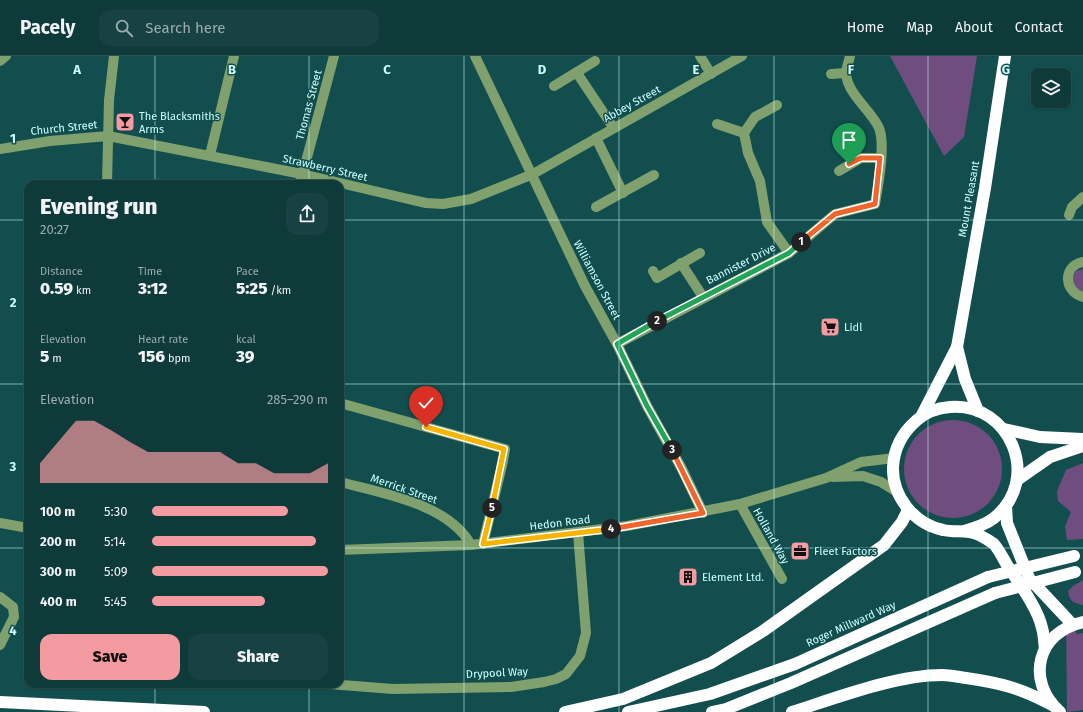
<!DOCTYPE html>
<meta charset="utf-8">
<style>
body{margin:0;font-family:"Fira Sans",sans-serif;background:#174142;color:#f1f3f6;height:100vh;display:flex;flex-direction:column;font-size:15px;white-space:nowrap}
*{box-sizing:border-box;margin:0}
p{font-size:13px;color:#9badaf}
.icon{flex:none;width:22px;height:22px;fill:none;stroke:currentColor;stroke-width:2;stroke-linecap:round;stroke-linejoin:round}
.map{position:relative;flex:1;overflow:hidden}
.panel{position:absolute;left:24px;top:124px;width:320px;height:508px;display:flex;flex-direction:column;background:#0e3a3a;border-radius:12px;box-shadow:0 1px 3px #0004,0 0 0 1px #2e5454}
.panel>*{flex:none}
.tools{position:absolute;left:1031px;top:12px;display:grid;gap:8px}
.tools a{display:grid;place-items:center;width:40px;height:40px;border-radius:8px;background:#0e3a3a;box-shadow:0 1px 3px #0004,0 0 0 1px #2e5454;font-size:20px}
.pin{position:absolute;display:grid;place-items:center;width:34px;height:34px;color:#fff;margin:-41px -17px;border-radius:50% 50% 50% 0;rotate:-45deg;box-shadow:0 0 4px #0007}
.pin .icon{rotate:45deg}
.km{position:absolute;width:20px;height:20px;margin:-10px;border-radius:50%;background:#222;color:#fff;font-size:11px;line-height:20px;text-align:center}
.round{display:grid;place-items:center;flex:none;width:42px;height:42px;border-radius:12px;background:#174142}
.summary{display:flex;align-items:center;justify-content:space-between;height:68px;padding:0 16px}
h1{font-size:22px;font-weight:800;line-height:30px}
.figures{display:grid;grid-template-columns:repeat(3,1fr);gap:6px;height:68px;padding:4px 16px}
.figures div{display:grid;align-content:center}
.figures b{font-size:17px;font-weight:800}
.figures small{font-size:11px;font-weight:400}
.figures p{font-size:11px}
.chart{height:112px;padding:8px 16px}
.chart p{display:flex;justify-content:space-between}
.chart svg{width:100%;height:72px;margin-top:4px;fill:#f49aa1;opacity:.7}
.action{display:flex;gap:8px;margin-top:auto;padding:8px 16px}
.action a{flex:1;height:46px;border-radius:12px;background:#f49aa1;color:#111;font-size:16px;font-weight:800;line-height:46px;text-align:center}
.action a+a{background:#174142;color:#f1f3f6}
ul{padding:0 16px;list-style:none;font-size:13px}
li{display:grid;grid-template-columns:64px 48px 1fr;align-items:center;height:30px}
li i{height:10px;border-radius:5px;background:#f49aa1}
header{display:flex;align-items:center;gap:24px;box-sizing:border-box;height:56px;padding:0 20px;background:#0e3a3a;border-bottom:1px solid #2e5454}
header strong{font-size:19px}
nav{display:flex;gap:22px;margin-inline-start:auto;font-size:14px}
.search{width:280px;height:36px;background:#174142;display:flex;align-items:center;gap:10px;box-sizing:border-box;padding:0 14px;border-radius:12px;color:#9badaf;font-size:15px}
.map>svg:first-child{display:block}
.green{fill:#6f4d7e}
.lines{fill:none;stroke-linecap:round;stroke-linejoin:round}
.minor{stroke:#80a06e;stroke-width:10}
.highway{stroke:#fff;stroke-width:12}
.highway-bridge{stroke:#fff;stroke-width:12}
.split-1-casing{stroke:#fff;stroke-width:8}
.split-2-casing{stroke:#fff;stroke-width:8}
.split-3-casing{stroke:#fff;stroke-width:8}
.split-4-casing{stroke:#fff;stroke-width:8}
.split-5-casing{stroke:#fff;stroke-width:8}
.split-6-casing{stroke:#fff;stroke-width:8}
.split-1{stroke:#f0652b;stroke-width:5}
.split-2{stroke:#22a559;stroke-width:5}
.split-3{stroke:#22a559;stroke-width:5}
.split-4{stroke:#f0652b;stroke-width:5}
.split-5{stroke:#f5b400;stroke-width:5}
.split-6{stroke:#f5b400;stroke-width:5}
.grid{fill:none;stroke:#cefffe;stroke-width:1;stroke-opacity:0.55}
.labels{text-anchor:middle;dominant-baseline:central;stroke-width:3;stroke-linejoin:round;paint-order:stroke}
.street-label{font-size:11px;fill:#cefffe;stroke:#124e4e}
.poi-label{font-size:11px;fill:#cefffe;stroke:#124e4e;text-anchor:start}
.grid-label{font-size:13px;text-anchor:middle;font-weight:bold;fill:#cefffe;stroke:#124e4e;stroke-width:3;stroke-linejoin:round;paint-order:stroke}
</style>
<header>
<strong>Pacely</strong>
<div class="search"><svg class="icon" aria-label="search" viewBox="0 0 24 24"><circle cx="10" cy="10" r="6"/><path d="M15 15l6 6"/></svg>Search here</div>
<nav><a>Home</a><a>Map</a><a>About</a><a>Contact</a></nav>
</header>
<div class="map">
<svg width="1083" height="656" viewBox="0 0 1083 656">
<rect width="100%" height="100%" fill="#124e4e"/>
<g class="green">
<polygon points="890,0 977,0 964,81 944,100"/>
<polygon points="1083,213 1083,237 1076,234 1072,222 1076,215"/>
<circle cx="953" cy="413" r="49"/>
<polygon points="1083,407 1083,483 1067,484 1065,470 1071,456 1058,445 1057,435 1066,414"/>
<path d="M1083,524V549C1074,547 1069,546 1068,535L1073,530Z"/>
<polygon points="1066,561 1077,578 1083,577 1083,654 1067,656"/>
</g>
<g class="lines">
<g class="minor">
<polyline points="475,0 585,230 617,288 647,350 682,413 703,457"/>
<polyline points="700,0 711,18"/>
<polyline points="0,5 6,0"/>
<polyline points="577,17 613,71"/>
<polyline points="831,18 846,17"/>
<polyline points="554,30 595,5"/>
<polyline points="777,49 755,61 744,77 748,97 760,125 767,166 789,197"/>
<polyline points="717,68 744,77"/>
<polyline points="596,82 623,137"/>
<polyline points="0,93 50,85 108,80 302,118 404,142 426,147 443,148 471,143 533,118 742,0"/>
<polyline points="210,99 234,0"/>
<polyline points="839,115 861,102 881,102"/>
<polyline points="107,128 109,44 114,0"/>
<polyline points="300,128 334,0"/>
<polyline points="596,151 654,119"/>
<polyline points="1069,159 1072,151 1083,141"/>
<path d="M1083,206C1062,210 1064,236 1083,241"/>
<polyline points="681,207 703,241"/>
<polyline points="653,215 657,222 700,197"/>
<path d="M617,288L789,197L835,158L875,148C878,130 886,89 879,72C871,54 848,39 846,18C846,12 849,5 850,0"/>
<polyline points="340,347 505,393 503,405 483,488"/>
<polyline points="833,421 863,420 881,426 897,436"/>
<path d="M340,426C382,437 449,448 471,489"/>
<polyline points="740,448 782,523"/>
<polyline points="0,467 28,472"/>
<polyline points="340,494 471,489 627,470 740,448 826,422 861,406 894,402"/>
<polyline points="0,541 13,551 14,561 0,589"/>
<polyline points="329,628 393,633 511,631 544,626 556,623 566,618 580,600 586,577 578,477"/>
</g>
<g class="highway">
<polyline points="957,291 965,323 978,355"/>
<polyline points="922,359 957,291 985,132 1005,0"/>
<polyline points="1004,373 1040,381 1083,383"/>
<polyline points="1017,424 1050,401 1083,390"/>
<polyline points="1006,450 1007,467 1029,522 1072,568"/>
<path d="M964,475C975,472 985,469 994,462C1042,424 1011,346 950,351C938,352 926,356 917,364C903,376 894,392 893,411C892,440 914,468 943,474C955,477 967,473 979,479C983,481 990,485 994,488C999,494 1003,502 1007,509C1018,526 1038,552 1042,572C1044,578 1044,586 1045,593"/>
<polyline points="0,646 204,656"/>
<polyline points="565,656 623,643 711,607 763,575 884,489 902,466 908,454"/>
<polyline points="628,656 710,638 795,608 988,521"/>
<polyline points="712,656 726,653 791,627 995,537"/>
<path d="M792,656C836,642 896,619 942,619C950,619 958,621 966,622C1001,627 1020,632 1052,649"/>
<path d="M1060,656C1025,625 1037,576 1083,566"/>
</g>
<g class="highway-bridge">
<polyline points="988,521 1074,500"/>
<polyline points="995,537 1075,516"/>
</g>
</g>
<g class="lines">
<defs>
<polyline id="split-1" points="801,186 835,158 875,148 880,102 861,102 849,108"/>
<polyline id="split-2" points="657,265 789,197 801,186"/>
<polyline id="split-3" points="657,265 617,288 647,350 672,394"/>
<polyline id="split-4" points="611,473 703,457 672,394"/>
<polyline id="split-5" points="492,452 483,488 611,473"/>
<polyline id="split-6" points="426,371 504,393 492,452"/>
</defs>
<use href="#split-1" class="split-1-casing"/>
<use href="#split-2" class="split-2-casing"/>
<use href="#split-3" class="split-3-casing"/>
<use href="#split-4" class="split-4-casing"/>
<use href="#split-5" class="split-5-casing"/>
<use href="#split-6" class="split-6-casing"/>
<use href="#split-1" class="split-1"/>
<use href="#split-2" class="split-2"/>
<use href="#split-3" class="split-3"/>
<use href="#split-4" class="split-4"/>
<use href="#split-5" class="split-5"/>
<use href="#split-6" class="split-6"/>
</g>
<path class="grid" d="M155,0V128M309,0V128M464,0V656M619,0V656M774,0V656M928,0V656M0,164H28M340,164H1083M0,328H28M340,328H1083M0,492H28M340,492H1083M155,628V656M309,628V656"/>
<defs>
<symbol id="bar-square" viewBox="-11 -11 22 22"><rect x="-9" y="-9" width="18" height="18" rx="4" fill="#f49aa1" stroke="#124e4e"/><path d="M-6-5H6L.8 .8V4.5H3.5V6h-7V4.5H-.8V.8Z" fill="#111"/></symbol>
<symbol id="supermarket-square" viewBox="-11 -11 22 22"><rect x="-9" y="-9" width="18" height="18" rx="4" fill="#f49aa1" stroke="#124e4e"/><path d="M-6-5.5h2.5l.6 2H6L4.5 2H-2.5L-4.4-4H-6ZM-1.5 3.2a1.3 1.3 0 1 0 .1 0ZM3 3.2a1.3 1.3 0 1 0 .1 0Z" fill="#111"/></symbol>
<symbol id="office-square" viewBox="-11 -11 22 22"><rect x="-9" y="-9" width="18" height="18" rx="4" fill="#f49aa1" stroke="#124e4e"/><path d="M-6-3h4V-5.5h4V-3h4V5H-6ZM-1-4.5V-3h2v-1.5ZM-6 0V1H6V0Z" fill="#111"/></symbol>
<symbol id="building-square" viewBox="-11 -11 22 22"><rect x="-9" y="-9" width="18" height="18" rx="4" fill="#f49aa1" stroke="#124e4e"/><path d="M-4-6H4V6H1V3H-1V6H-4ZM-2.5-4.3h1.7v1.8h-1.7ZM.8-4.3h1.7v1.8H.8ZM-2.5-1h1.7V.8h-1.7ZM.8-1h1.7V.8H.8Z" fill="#111"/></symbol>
</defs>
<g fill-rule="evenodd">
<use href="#bar-square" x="114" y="55" width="22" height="22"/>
<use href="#supermarket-square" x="819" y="260" width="22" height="22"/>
<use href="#office-square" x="789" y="484" width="22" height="22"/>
<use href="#building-square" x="677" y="510" width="22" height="22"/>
</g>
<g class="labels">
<g class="street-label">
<text transform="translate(632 48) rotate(-29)">Abbey Street</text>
<text transform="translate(309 49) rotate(-75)">Thomas Street</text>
<text transform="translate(64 72) rotate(-6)">Church Street</text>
<text transform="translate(325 112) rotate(13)">Strawberry Street</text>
<text transform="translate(969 143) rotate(-80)">Mount Pleasant</text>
<text transform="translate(741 208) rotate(-27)">Bannister Drive</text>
<text transform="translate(597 224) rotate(62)">Williamson Street</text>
<text transform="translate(404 433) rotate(19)">Merrick Street</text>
<text transform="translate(560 467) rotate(-7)">Hedon Road</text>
<text transform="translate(771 480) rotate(61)">Holland Way</text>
<text transform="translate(851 568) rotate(-24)">Roger Millward Way</text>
<text transform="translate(497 617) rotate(-3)">Drypool Way</text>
</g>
<g class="poi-label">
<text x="139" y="60">The Blacksmiths<tspan x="139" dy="13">Arms</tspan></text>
<text x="844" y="271">Lidl</text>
<text x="814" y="495">Fleet Factors</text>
<text x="702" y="521">Element Ltd.</text>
</g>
</g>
<g class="grid-label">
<text x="77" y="18">A</text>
<text x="232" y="18">B</text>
<text x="387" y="18">C</text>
<text x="542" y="18">D</text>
<text x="696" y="18">E</text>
<text x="851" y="18">F</text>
<text x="1006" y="18">G</text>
<text x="13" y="87">1</text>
<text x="13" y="251">2</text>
<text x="13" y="415">3</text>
<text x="13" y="579">4</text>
</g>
</svg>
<div class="tools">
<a><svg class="icon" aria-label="layers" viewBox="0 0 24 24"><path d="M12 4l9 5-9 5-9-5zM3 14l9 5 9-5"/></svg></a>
</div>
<div class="pin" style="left:849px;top:108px;background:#1e9e55"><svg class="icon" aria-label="arrive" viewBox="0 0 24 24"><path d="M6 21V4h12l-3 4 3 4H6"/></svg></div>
<div class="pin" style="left:426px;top:371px;background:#d93025"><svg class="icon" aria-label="check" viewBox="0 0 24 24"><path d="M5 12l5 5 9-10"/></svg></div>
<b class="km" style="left:801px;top:186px">1</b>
<b class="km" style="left:657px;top:265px">2</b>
<b class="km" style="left:672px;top:394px">3</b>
<b class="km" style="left:611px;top:473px">4</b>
<b class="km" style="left:492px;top:452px">5</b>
<section class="panel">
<div class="summary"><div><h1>Evening run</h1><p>20:27</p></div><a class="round"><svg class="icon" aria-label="share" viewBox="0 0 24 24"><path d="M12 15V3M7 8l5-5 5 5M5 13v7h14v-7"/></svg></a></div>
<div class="figures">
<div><p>Distance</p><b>0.59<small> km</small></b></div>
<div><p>Time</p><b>3:12</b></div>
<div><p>Pace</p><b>5:25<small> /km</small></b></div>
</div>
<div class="figures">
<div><p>Elevation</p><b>5<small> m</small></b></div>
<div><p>Heart rate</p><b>156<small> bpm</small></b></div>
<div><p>kcal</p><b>39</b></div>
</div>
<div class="chart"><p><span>Elevation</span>285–290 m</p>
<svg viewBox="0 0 160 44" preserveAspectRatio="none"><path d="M0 44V32L10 19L20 6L30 6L40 12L50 19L60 25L70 25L80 25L90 25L100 25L110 32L120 32L130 38L140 38L150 38L160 32V44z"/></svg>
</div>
<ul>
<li><b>100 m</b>5:30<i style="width:77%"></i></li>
<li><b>200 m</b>5:14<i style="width:93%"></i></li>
<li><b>300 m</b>5:09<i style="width:100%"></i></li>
<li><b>400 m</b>5:45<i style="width:64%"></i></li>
</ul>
<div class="action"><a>Save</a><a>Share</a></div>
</section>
</div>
